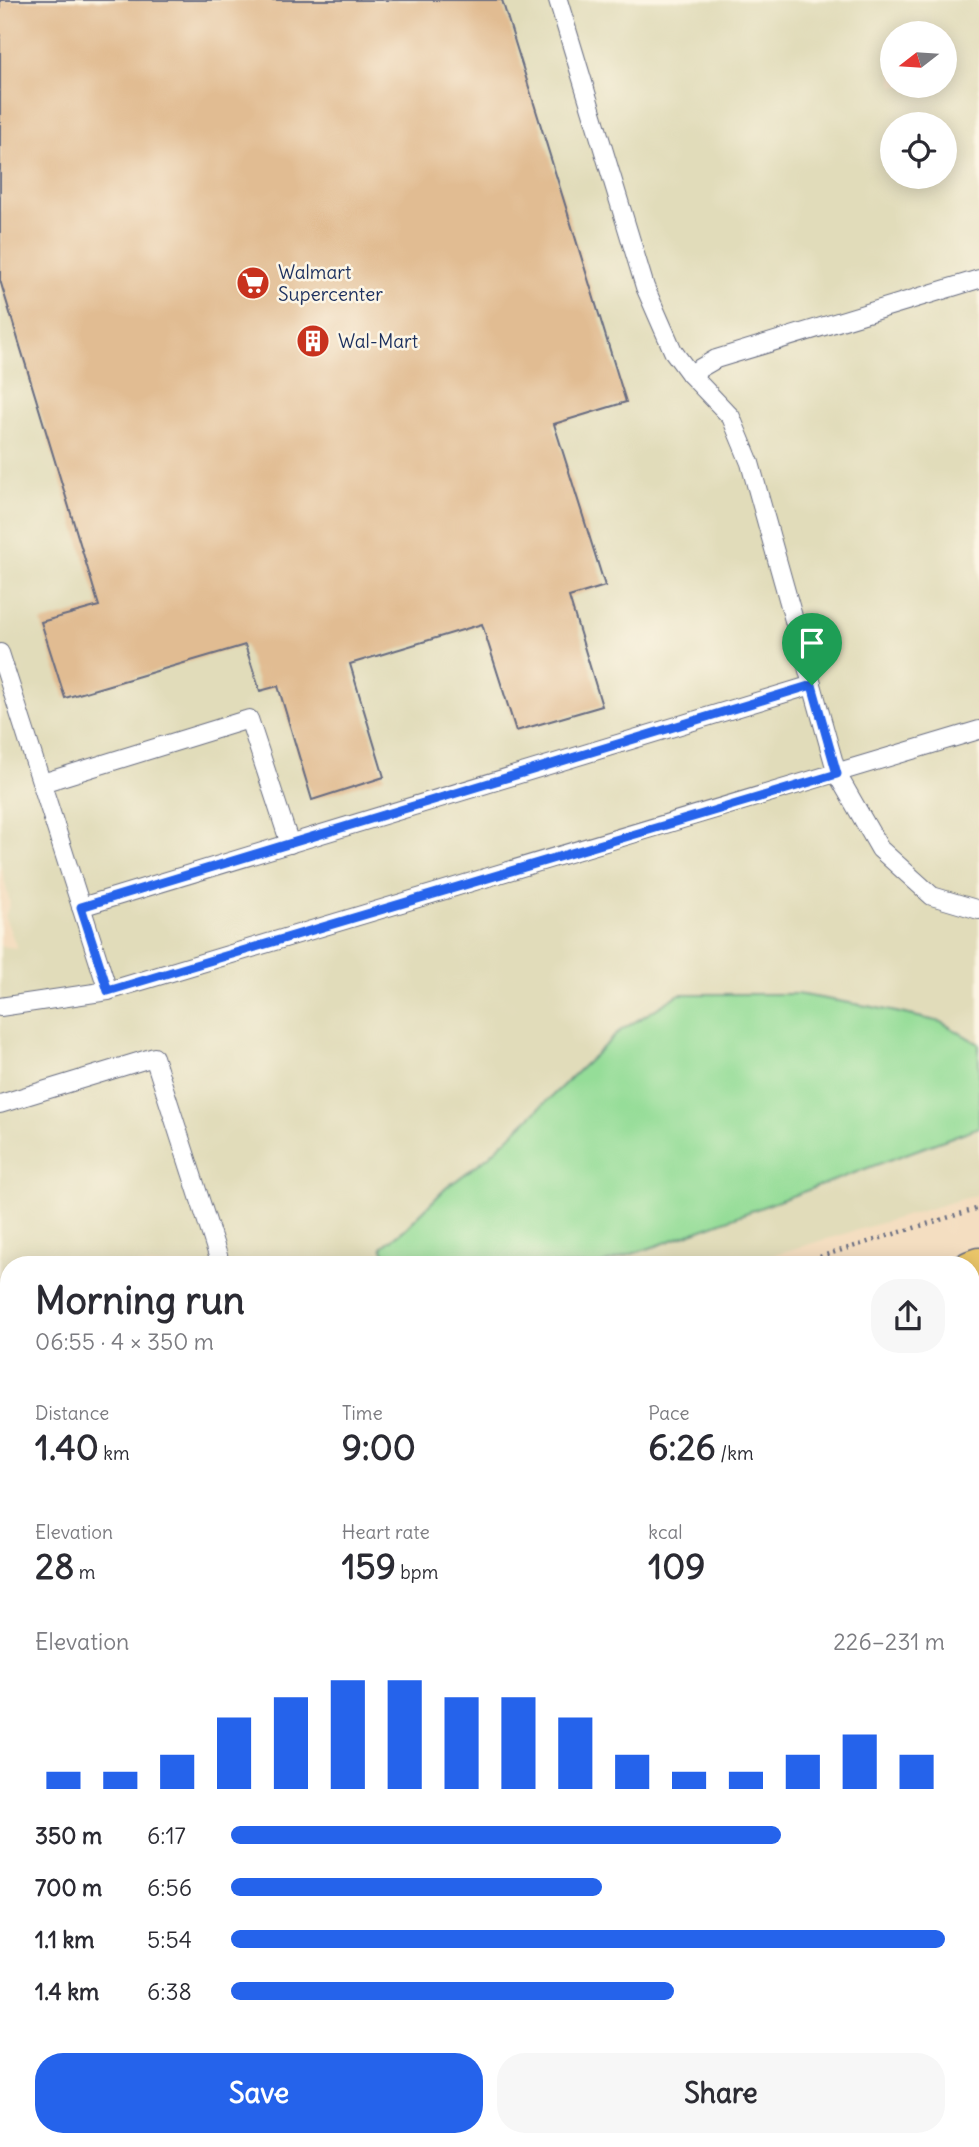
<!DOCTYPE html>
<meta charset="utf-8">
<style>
body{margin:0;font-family:Delius,sans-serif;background:#f7f7f7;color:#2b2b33;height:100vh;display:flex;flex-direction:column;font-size:26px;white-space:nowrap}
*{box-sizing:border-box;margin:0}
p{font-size:23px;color:#7c7c81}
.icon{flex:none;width:38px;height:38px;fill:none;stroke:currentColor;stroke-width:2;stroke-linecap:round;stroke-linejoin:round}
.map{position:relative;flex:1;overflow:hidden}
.side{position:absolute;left:0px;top:1256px;width:980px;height:891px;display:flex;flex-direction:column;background:#fff;border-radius:28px 28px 0 0;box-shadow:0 4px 18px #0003}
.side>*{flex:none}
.needle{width:46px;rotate:253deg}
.tools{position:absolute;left:880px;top:21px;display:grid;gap:14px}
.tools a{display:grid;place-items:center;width:77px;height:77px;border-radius:50%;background:#fff;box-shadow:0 4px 18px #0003;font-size:35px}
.pin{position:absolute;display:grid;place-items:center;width:60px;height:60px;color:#fff;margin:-72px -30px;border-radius:50% 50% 50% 0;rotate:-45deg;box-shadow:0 0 7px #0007}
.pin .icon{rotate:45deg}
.round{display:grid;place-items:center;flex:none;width:74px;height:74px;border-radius:28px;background:#f7f7f7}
.overview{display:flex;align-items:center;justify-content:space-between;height:119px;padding:0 35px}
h1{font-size:38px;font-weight:700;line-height:52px}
.stats{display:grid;grid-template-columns:repeat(3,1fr);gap:10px;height:119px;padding:7px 35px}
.stats div{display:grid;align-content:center}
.stats b{font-size:35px;font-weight:700}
.stats small{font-size:19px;font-weight:400}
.stats p{font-size:19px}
.chart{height:196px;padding:14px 35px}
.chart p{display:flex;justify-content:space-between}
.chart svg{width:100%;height:126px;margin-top:7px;stroke:#2563eb;stroke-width:6}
.cta{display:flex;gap:14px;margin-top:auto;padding:14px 35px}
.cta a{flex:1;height:80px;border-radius:28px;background:#2563eb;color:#fff;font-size:28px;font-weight:700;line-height:80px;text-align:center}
.cta a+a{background:#f7f7f7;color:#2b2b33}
ul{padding:0 35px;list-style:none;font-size:23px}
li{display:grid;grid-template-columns:112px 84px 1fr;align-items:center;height:52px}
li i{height:18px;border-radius:9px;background:#2563eb}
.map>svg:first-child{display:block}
.built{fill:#e1dcba;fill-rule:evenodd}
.green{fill:#95dd98;stroke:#58867b;stroke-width:2}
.building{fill:#e1bc92}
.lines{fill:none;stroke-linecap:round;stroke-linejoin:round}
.service-casing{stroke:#676c81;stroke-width:20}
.primary-casing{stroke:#676c81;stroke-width:41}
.path{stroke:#676c81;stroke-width:4.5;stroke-dasharray:2 5;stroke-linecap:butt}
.service{stroke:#fff;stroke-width:18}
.primary{stroke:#ebc669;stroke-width:38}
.route-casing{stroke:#fff;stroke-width:14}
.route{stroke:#2563eb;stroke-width:9}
.labels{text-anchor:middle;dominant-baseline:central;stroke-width:5;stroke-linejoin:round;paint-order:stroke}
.poi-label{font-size:19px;fill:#1b2f5e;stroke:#fcf5e5;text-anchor:start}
</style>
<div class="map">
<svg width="979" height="2147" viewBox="0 0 979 2147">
<rect width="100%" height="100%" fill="#fcf5e5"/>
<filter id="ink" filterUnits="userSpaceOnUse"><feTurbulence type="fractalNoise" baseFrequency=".0143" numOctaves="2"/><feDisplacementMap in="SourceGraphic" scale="14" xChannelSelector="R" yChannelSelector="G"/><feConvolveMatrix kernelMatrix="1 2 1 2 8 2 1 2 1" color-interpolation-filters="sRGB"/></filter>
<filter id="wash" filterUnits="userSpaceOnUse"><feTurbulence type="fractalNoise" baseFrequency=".00686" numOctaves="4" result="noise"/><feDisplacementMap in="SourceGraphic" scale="28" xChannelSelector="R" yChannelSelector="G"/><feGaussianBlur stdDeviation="1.57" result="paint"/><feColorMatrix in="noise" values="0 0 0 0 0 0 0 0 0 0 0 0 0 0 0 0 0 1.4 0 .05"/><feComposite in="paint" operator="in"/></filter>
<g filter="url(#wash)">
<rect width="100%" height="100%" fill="#f4dec1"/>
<g class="built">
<path d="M0,0H979V1044L941,1022L873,1007L797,994H680L530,1115L489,1156L446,1188L405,1229L382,1247L391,1265H9V1476L0,1479V946L17,948L5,917L10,903L0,863ZM892,33H945V86H892ZM892,124H945V177H892Z"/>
<polygon points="979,1127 979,1194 739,1265 599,1265 659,1245"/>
<polygon points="979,1443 979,2147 282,2147 279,2139 971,2138 971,1445"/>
</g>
<polygon class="green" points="680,994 797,994 873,1007 941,1022 979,1044 979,1127 659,1245 599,1265 391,1265 382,1247 405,1229 446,1188 489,1156 620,1031"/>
<g id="blocks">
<g class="building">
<polygon points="0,0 502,0 626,402 554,424 605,586 569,597 602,706 516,731 482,624 350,664 384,777 312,800 278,686 260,691 245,645 65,698 41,622 99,606 0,280"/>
<polygon points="979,1616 979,1726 971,1728 971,1618"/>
<polygon points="979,1811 979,1937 978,1937 971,1914 971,1813"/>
<polygon points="546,2138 618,2138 621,2147 520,2147"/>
<polygon points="695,2138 866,2138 868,2147 697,2147"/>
</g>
</g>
</g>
<g filter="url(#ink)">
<use href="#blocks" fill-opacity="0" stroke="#676c81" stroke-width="2"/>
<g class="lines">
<defs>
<g id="service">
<polyline points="558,0 645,287 673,351 690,374 731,417 750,463 837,774 880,849 932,896 979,910"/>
<polyline points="690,374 716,359 979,279"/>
<polyline points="0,653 108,991 979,730"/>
<polyline points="42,783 249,719 290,844"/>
<polyline points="81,907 812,685"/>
<polyline points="0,1007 108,991"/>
<polyline points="0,1104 154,1057 221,1265"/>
<polyline points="0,1402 9,1399"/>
<polyline points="971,1567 979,1564"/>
<polyline points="971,2039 979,2058"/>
<polyline points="329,2138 331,2147"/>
<polyline points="666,2138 668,2147"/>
<polyline points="892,2138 894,2147"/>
<polyline points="465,2147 466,2138"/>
</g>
<g id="primary">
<polyline points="971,1270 979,1267"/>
<polyline points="971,1378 979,1376"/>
<polyline points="0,1562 9,1560"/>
<polyline points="0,1666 9,1663"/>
</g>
</defs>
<use href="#service" class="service-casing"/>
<use href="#primary" class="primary-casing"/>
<g class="path">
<polyline points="793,1265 979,1208"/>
<polyline points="0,1492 9,1489"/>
</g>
<use href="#service" class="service"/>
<use href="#primary" class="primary"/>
</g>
</g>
<g class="lines" filter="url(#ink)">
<defs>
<polygon id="route" points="812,685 837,774 108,991 81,907"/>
</defs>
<use href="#route" class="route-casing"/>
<use href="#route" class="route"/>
</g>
<defs>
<symbol id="supermarket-disc" viewBox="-11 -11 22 22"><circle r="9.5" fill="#c8321e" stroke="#fcf5e5"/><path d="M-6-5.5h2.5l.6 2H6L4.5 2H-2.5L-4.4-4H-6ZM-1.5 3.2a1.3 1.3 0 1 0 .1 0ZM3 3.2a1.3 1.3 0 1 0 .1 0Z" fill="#fff"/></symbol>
<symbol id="building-disc" viewBox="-11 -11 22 22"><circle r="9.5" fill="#c8321e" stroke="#fcf5e5"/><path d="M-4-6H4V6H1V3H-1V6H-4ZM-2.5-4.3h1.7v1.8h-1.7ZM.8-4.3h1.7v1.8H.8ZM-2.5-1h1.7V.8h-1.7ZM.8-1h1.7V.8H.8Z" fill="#fff"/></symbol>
</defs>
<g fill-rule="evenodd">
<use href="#supermarket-disc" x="234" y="264" width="38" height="38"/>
<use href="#building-disc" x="294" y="322" width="38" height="38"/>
</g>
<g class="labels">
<g class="poi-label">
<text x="278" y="272">Walmart<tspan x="278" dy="22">Supercenter</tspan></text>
<text x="338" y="341">Wal-Mart</text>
</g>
</g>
</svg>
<div class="tools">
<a><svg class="needle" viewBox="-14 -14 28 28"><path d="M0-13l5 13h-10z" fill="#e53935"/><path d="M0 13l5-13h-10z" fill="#7c7c81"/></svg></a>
<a><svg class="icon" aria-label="locate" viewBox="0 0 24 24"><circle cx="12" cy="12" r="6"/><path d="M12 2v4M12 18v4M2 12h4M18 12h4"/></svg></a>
</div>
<div class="pin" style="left:812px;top:685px;background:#1e9e55"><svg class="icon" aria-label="arrive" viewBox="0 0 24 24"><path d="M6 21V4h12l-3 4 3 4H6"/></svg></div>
<section class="side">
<div class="overview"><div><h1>Morning run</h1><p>06:55 · 4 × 350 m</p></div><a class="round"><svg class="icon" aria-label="share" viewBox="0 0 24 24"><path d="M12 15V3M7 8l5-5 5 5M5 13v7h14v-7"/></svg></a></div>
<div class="stats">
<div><p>Distance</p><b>1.40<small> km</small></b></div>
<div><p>Time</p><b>9:00</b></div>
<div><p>Pace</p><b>6:26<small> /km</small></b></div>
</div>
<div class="stats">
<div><p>Elevation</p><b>28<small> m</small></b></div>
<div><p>Heart rate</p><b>159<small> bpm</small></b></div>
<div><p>kcal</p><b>109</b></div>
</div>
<div class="chart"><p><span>Elevation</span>226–231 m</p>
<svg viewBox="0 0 160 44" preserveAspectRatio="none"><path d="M5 44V38M15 44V38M25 44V32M35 44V19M45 44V12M55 44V6M65 44V6M75 44V12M85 44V12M95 44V19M105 44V32M115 44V38M125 44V38M135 44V32M145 44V25M155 44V32"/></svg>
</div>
<ul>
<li><b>350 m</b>6:17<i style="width:77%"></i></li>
<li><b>700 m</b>6:56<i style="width:52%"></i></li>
<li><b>1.1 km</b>5:54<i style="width:100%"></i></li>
<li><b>1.4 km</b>6:38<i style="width:62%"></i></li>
</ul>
<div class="cta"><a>Save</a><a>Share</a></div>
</section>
</div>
